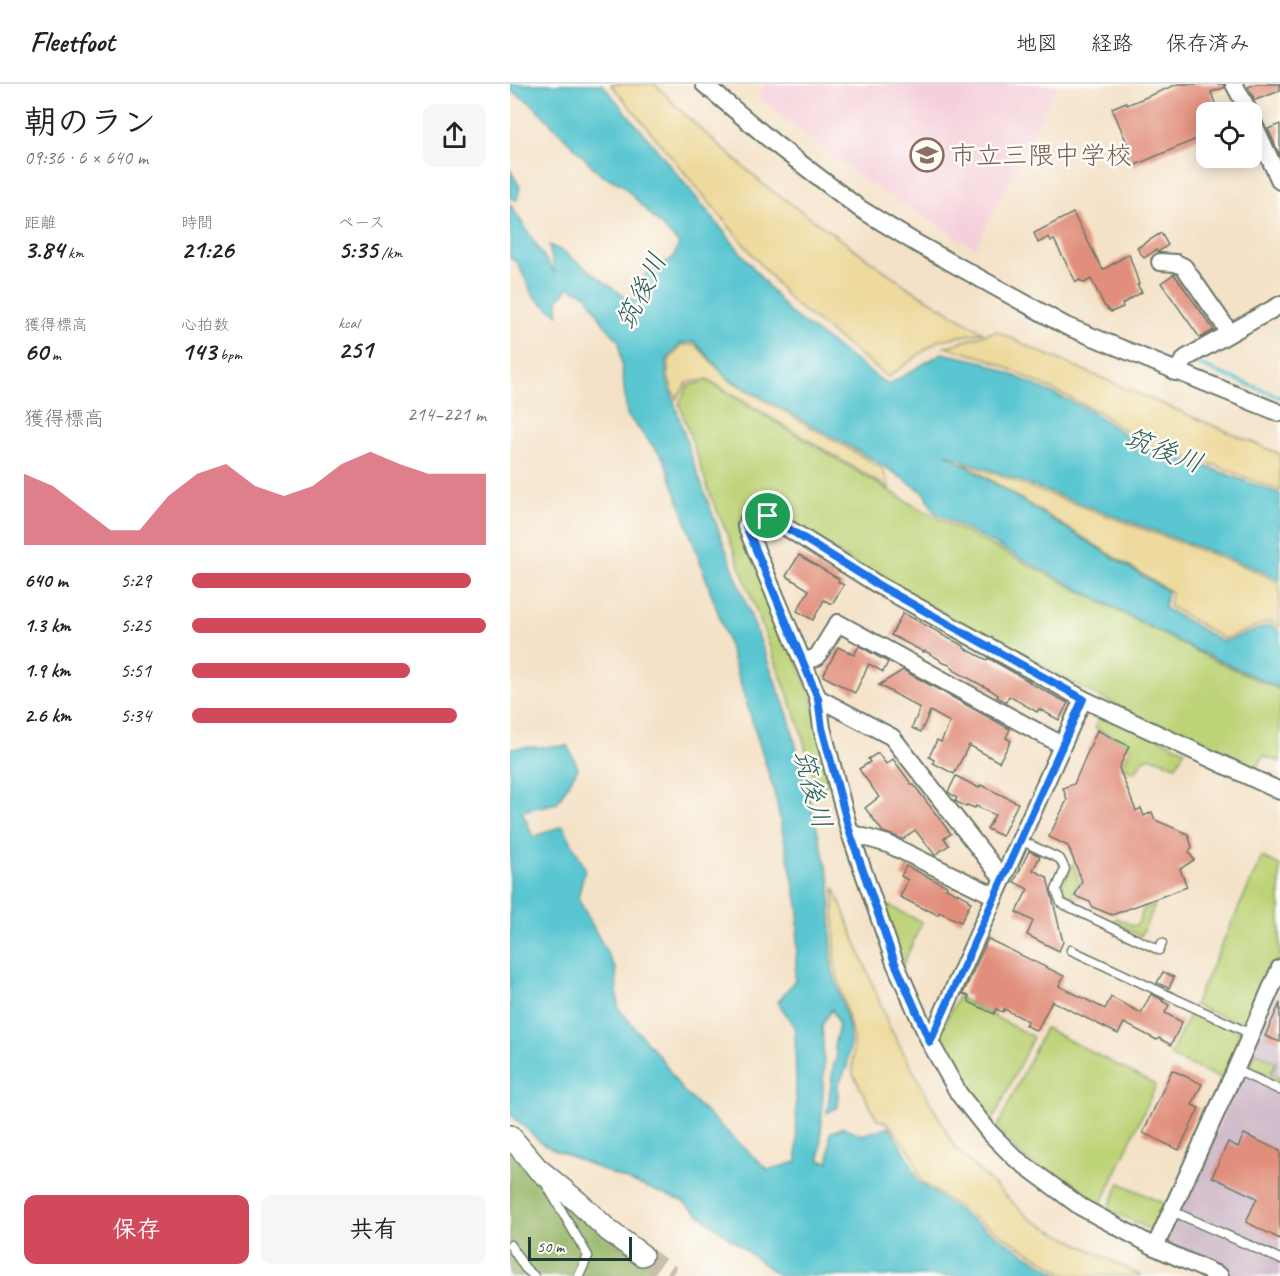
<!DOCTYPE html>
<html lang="ja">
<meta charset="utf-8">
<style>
body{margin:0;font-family:Caveat,"Klee One",sans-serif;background:#f6f6f6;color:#222;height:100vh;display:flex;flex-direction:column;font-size:22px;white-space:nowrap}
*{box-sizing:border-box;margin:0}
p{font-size:20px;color:#767676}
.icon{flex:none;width:33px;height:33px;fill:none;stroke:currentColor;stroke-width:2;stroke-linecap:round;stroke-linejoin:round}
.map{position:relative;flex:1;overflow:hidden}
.details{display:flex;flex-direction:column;background:#fff;width:510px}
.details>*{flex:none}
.buttons{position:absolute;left:686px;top:18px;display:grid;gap:12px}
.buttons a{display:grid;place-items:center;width:66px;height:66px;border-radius:12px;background:#fff;box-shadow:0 3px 15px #0003;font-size:30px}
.scale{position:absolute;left:18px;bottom:15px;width:104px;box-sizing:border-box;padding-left:6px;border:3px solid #1f3d34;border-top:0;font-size:16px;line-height:21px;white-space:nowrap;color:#1f3d34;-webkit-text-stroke:4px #fdfcf7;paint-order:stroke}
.pin{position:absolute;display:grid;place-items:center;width:51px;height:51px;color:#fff;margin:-26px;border:3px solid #fff;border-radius:50%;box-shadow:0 2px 6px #0007}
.round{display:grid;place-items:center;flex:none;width:63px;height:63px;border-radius:12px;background:#f6f6f6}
.summary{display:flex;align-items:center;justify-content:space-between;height:102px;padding:0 24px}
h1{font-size:33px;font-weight:600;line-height:45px}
.stats{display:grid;grid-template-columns:repeat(3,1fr);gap:9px;height:102px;padding:6px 24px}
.stats div{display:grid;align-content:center}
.stats b{font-size:26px;font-weight:600}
.stats small{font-size:16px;font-weight:400}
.stats p{font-size:16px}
.chart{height:168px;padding:12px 24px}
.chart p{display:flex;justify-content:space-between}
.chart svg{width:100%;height:108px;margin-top:6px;fill:#d1495b;opacity:.7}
.cta{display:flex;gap:12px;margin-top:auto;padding:12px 24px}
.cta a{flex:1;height:69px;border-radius:12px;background:#d1495b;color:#fff;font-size:24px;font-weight:600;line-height:69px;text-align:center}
.cta a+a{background:#f6f6f6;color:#222}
ul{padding:0 24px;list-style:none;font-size:20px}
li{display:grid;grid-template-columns:96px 72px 1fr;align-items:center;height:45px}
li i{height:15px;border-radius:8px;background:#d1495b}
header{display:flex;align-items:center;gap:36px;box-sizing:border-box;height:84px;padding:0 30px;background:#fff;border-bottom:2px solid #e0e0e0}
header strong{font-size:28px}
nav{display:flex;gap:33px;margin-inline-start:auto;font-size:21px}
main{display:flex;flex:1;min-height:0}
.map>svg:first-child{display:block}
.built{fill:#f5cfda}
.industrial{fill:#d1bdcb}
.green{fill:#bdd378;stroke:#6e8856;stroke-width:1.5}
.forest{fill:#96b568;stroke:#5a794e;stroke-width:1.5}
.sand{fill:#eeda9e;stroke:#868c69;stroke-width:1.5}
.water{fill:#5ac6d1;stroke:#3c8282;stroke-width:1.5}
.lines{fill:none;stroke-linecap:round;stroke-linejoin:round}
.stream{stroke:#5ac6d1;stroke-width:4}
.building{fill:#e18f7b}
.tertiary-tunnel{stroke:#c9c1aa;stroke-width:21;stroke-dasharray:21 10;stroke-linecap:butt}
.service-casing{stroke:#6a7768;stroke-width:11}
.minor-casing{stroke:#6a7768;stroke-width:20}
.tertiary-casing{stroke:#6a7768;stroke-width:24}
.service{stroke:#fff;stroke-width:8}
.minor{stroke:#fff;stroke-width:16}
.tertiary{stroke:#fff;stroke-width:21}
.route-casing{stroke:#fff;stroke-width:12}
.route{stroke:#1a73e8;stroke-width:8}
.labels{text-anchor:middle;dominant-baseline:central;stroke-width:5;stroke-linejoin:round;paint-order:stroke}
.education-label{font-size:26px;fill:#785e54;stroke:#fdfcf7;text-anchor:start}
.water-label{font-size:27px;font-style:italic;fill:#2e5f5b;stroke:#fdfcf7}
</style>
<header>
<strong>Fleetfoot</strong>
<nav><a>地図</a><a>経路</a><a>保存済み</a></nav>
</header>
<main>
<section class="details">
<div class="summary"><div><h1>朝のラン</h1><p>09:36 · 6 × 640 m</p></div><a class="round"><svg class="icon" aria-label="share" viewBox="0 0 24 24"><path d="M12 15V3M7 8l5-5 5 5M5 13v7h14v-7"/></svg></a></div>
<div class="stats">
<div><p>距離</p><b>3.84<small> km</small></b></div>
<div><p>時間</p><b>21:26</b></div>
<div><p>ペース</p><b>5:35<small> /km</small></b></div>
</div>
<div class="stats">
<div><p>獲得標高</p><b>60<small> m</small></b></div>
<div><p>心拍数</p><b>143<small> bpm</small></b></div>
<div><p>kcal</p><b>251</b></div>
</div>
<div class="chart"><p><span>獲得標高</span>214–221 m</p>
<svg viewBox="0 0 160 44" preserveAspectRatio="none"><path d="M0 44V15L10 20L20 29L30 38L40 38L50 24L60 15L70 11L80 20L90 24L100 20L110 11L120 6L130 11L140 15L150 15L160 15V44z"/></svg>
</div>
<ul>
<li><b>640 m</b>5:29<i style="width:95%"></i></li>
<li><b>1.3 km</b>5:25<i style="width:100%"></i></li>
<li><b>1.9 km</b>5:51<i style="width:74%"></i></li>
<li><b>2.6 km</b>5:34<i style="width:90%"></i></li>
</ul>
<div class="cta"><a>保存</a><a>共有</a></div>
</section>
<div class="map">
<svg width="770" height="1192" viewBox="0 0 770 1192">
<rect width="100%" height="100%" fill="#fdfcf7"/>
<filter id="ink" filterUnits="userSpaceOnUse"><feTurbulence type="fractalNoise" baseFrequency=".0167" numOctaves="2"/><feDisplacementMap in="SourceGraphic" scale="12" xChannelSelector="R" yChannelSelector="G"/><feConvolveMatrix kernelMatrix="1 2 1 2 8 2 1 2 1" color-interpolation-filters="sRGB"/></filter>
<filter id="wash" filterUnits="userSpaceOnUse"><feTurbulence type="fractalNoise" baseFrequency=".008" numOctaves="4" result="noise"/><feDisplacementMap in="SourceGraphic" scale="24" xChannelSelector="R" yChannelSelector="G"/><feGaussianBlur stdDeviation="1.35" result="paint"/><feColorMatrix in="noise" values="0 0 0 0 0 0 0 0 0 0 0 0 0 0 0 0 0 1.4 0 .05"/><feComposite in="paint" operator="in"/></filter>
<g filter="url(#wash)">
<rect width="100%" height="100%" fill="#f4e2c8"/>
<polygon class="built" points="254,0 548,0 465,164 351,94 247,13"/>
<polygon class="industrial" points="770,906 770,1192 721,1192 655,1161"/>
<g class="green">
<polygon points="197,297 403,421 697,573 770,606 770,678 753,672 744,688 586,611 374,498 247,417 230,439 304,619 322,700 306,703 290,643 219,454 201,413 169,319 178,302"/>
<polygon points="591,628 675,666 666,682 642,673 633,676 625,688 612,683 622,662 585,644"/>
<polygon points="752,773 770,781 770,877 741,944 684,921"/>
<polygon points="563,780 569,798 562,810 566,817 579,825 578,828 556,817 551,804"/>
<polygon points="369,817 412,838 391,885"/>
<polygon points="645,822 631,852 602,838 607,834 623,842 628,840 634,824"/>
<polygon points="448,913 523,953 481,1040 457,1009 426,959"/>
<polygon points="682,925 734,949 712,995 660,972"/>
<polygon points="535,944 646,1001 588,1127 508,1069 487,1044"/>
<polygon points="746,968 766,978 761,989 770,995 770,1001 754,993 755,989 740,982"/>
<polygon points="610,1099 657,1121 645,1148 598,1125"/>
</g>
<polygon class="forest" points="0,1064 15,1086 151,1192 0,1192"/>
<g class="sand">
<polygon points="101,0 145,0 174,30 253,100 399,204 473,248 429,256 378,293 282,218"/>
<polygon points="486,247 526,266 770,370 770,407 705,381 638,363 589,328 479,275 435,263"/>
<polygon points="172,261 186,261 217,295 372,384 380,405 197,295 177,299 166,315 158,292 159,276"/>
<polygon points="452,378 746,487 770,499 770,544 760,537 714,555 659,522 661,508"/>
<polygon points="324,803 379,942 446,1065 520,1135 631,1192 558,1192 466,1135 412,1098 403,1071 379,1040 367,1035 343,990 343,954 325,882"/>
</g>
<g class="water">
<polygon points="0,0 92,0 150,69 279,228 378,301 432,269 474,278 581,327 636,365 700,384 770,410 770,496 748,485 435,369 657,507 654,524 713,558 760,541 770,548 770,604 669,558 424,428 415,409 371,380 218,294 185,258 171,259 157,275 156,292 183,378 279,634 320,797 322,884 339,943 340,957 337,983 328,1001 328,1023 317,1029 324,979 327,973 324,962 329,942 322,925 312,941 314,980 310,1077 319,1078 320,1049 333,1043 352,1051 379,1043 398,1073 409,1098 461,1136 551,1192 269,1192 172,1117 109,1093 34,1061 0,1030 0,664 58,662 68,684 47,719 12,727 23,753 53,742 75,784 68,814 106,886 108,924 153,977 171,1005 258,1086 287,1078 285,944 268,918 285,896 289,825 264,707 213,543 154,375 117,331 109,257 94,240 77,211 59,203 48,216 48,231 24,213 7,178 0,174 0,155 2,154 0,151 0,120 45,190 39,161 54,168 119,216 134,207 135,190 163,174 169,160 111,100 91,91 21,19 0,6"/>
<polygon points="0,86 10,103 7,116 0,114"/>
</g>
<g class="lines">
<polyline class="stream" points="682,278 770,313"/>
</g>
<g id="blocks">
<g class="building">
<polygon points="668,0 714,0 714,4 701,8 708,28 696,28 696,51 623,82 615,65 619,64 602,24 616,18 617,21"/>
<polygon points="746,0 770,0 770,7 745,16 738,3"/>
<polygon points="770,40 770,72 758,45"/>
<polygon points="563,129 593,186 619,170 629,200 627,201 632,208 612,220 613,223 601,228 594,221 581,195 574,199 570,196 566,198 544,156 541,157 539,153 528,159 524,149"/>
<polygon points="651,149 658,161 648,168 646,166 634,174 627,164"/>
<polygon points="664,190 704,246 690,254 651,199"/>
<polygon points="289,471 329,495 328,498 334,501 322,520 314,516 303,536 287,527 299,506 276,492"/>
<polygon points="393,529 432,550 432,551 454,562 454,564 477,576 478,574 520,598 520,599 558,619 549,636 529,625 527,628 499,612 496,618 487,613 488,611 479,605 445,587 440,581 431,578 429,575 415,567 414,568 381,551"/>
<polygon points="349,562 378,578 373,588 359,580 345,609 313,592 328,563 344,571"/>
<polygon points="393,586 500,645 496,654 501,657 489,678 459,661 444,690 423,679 424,676 419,673 427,656 431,658 440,638 420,627 411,648 402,644 410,624 369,601"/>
<polygon points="587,646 619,662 609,684 626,727 631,724 634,732 642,728 645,736 678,750 682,763 679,768 684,776 670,785 677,803 602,831 582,823 580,818 565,812 572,797 558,762 539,753 557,716 553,704 564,700"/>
<polygon points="368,669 376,680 383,675 402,701 404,701 441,750 434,754 439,761 425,771 405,746 393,755 373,748 355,724 369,713 349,685 360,678 358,675"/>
<polygon points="446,692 469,704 471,701 508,719 492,752 477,745 485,731 466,722 465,724 457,721 456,723 445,717 447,714 438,708"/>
<polygon points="519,767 530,772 523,786 537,793 553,858 549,867 517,851 523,837 506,828 518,805 504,798"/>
<polygon points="396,782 437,802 436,804 459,815 458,817 461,818 451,838 429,828 428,831 416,825 416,826 390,813 398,796 391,792"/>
<polygon points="478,855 554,892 549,902 595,925 601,913 631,929 641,910 653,916 652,917 659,921 655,929 672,938 661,961 649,954 647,956 614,939 608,950 542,917 527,947 515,941 518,937 494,925 493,928 486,925 484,930 459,918 459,912 453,910"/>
<polygon points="653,888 664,893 659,904 647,899"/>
<polygon points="770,919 770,958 755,952"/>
<polygon points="662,986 692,1000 682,1021 689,1024 669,1066 633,1049"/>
<polygon points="734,1050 770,1067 770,1155 736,1138 747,1114 702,1093 718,1058 728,1063"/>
</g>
</g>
</g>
<g filter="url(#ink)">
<use href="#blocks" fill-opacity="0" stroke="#6a7768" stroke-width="1.5"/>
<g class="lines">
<polyline class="tertiary-tunnel" points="132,1171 161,1192"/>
<defs>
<g id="service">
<polyline points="510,756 550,775 555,785 546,806 551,819 649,866 652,859"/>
<polyline points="561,866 741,950"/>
<polyline points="726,986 770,1006"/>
<polyline points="36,1100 78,1172 69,1192"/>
<polyline points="662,1127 770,1175"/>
<polyline points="0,1161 15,1184 24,1192"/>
</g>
<g id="minor">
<polyline points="194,0 264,59 349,124 406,159 556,242 770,329"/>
<polyline points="724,0 739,28"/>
<polyline points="741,34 770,97"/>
<polyline points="650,178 666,179 674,183 720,249"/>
<polyline points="665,288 676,274 770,221"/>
<polyline points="293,578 307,573 328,539 552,661"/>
<polyline points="308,614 382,653 493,795"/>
<polyline points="340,749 378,760 485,812"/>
<polyline points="420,958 573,615"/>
<polyline points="645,1163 724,989 770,884"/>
<polyline points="710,1192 645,1163 571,1123 505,1074 480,1049 449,1010 420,958 385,879 340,749 312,644 308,614 236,442 243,425 258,432 370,502 573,615 770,707"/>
</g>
<polyline id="tertiary" points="0,1052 27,1084 68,1118 99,1147 132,1171"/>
</defs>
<use href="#service" class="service-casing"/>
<use href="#minor" class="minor-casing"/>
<use href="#tertiary" class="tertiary-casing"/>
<use href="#service" class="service"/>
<use href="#minor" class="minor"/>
<use href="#tertiary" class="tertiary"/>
</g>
</g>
<g class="lines" filter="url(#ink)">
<defs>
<polygon id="route" points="243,425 258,432 370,502 573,615 420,958 385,879 340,749 312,644 308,614 236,442"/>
</defs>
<use href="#route" class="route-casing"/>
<use href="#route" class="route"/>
</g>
<defs>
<symbol id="school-ring" viewBox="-11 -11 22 22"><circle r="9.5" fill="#fdfcf7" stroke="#8d6e63" stroke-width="1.5"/><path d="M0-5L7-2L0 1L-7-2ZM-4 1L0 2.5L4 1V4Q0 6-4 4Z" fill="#8d6e63"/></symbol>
</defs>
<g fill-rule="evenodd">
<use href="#school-ring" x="398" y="52" width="38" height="38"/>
</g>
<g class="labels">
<g class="education-label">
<text x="440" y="71">市立三隈中学校</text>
</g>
<g class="water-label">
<text transform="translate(131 207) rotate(-64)">筑後川</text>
<text transform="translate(654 366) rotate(21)">筑後川</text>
<text transform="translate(303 705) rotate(75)">筑後川</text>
</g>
</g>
</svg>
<div class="buttons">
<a><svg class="icon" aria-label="locate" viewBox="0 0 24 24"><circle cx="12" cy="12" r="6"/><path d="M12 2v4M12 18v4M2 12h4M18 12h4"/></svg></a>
</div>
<div class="scale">50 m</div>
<div class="pin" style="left:258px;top:432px;background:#1e9e55"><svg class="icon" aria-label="arrive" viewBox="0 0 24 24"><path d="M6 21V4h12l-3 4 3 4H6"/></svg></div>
</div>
</main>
